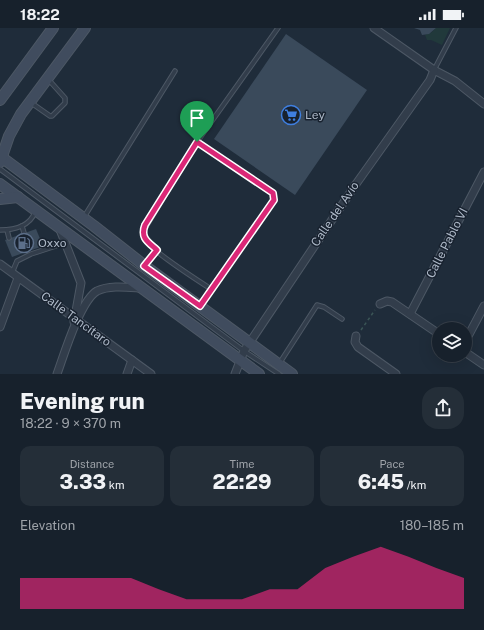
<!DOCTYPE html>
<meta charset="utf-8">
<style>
body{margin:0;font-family:"Public Sans",sans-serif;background:#242e38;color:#f1f3f6;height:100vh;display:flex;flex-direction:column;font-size:15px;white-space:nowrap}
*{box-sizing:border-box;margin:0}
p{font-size:13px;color:#9ea3a9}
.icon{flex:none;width:22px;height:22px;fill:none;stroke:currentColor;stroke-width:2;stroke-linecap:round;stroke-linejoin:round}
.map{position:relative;height:346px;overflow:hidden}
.details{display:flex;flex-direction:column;background:#17212c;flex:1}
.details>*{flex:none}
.fabs{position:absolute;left:432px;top:294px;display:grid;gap:8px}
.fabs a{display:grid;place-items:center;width:40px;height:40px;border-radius:50%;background:#17212c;box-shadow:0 4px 16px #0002,0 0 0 1px #363e48;font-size:20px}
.pin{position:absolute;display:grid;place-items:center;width:34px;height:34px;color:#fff;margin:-41px -17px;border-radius:50% 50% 50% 0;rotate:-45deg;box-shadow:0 0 4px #0007}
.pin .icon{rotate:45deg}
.round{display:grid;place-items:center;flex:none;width:42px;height:42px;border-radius:16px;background:#242e38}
.summary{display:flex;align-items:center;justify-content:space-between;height:68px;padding:0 20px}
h1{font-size:22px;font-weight:800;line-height:30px}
.figures{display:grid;grid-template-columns:repeat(3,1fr);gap:6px;height:68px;padding:4px 20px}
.figures div{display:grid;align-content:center;border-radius:10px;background:#242e38;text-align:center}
.figures b{font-size:20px;font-weight:800}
.figures small{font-size:11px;font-weight:400}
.figures p{font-size:11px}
.chart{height:112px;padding:8px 20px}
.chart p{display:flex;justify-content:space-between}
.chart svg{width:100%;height:72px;margin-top:4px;fill:#db2777;opacity:.7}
.status{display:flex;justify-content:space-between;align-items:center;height:28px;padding:0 20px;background:#17212c;direction:ltr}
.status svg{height:11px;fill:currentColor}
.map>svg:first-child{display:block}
.green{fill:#21393b}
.building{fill:#3a4a5b}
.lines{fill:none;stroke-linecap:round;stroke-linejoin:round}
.lane-casing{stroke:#4d5865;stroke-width:5.5}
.street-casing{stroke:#4d5865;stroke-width:9}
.secondary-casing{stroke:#4d5865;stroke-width:12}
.path{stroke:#3b5556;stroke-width:1.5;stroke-dasharray:3 3;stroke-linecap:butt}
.lane{stroke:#323d4b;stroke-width:3.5}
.street{stroke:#323d4b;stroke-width:7}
.secondary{stroke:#404c5e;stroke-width:10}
.route-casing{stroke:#fff;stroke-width:8}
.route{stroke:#db2777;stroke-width:5}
.labels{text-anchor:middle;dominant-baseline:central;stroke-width:3;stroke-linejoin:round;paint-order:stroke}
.poi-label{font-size:12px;fill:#adb8c7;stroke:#18222f;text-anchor:start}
.street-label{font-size:12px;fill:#adb8c7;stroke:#18222f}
</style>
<div class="status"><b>18:22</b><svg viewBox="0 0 49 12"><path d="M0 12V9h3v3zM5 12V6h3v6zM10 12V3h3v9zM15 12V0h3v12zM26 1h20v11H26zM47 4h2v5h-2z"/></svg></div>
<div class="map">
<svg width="484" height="346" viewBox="0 0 484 346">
<rect width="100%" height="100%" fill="#1f2c3a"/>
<polygon class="green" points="436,0 450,0 442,17 431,12 427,12 425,7 432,4"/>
<g class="building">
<polygon points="414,0 436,0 429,6 422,7 420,2"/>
<polygon points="286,6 367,62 295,167 214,111"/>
<polygon points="36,201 43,218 12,229 5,212"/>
</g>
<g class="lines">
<defs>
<g id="lane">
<polyline points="434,42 456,0"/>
<polyline points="30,74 50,88 52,88 65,75 65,70 48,51"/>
<path d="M197,114L270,163L274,168L273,174L211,261C197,252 152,223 144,211C142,208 143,205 144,202L197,114L278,0"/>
<polyline points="0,141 244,323 279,346"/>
<polyline points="84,189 175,43"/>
<polyline points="22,198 24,205"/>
<path d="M0,202C14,202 30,198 35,184"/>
<polyline points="7,202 9,210"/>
<polyline points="145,237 157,222"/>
<polyline points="12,245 17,233 31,226 65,215"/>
<polyline points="201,277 211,261"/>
<polyline points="279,336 317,277 324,279 342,291"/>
</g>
<g id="street">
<polyline points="374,0 434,42 455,53 484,76"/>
<polyline points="59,199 81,255 74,294"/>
<polyline points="0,236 151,346"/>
<polyline points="380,276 387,273 392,274 439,306"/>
<polyline points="410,286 484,144"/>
<polyline points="0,299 18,250"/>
<polyline points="356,308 355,314 358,319 396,346"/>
<polyline points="465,314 484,278"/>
<polyline points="465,324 484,337"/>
<path d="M57,346C64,327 80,273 97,263C109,257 126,259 140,260"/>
<polyline points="127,346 132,332"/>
<polyline points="235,346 244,323 356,156 430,52 434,42"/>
</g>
<g id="secondary">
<polyline points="0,72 53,0"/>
<polyline points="0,128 94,198 145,238 292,346"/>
<polyline points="0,134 9,108 21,86 85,0"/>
<polyline points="0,156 259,346"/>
<polyline points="0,171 18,169"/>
</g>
</defs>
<use href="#lane" class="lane-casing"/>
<use href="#street" class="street-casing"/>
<use href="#secondary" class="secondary-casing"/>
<polyline class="path" points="361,302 375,282"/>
<use href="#lane" class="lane"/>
<use href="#street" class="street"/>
<use href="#secondary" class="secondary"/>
</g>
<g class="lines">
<defs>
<path id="route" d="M197,114L270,163L273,165L274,172L200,278L144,238L157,222C148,214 140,210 145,197Z"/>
</defs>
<use href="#route" class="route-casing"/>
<use href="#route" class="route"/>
</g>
<defs>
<symbol id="supermarket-ring" viewBox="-11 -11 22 22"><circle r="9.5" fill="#18222f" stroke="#3f7fe0" stroke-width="1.5"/><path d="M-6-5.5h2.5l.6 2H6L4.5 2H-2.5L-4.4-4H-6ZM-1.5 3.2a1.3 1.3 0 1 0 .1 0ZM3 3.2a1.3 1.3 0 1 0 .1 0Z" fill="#3f7fe0"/></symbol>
<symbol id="fuel-ring" viewBox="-11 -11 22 22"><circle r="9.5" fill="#18222f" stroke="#5c6f8a" stroke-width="1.5"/><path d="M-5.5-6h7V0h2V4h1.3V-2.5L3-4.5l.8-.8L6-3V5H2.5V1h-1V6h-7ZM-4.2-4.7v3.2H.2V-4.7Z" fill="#5c6f8a"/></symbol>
</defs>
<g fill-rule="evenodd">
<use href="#supermarket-ring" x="280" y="76" width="22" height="22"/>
<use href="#fuel-ring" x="13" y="204" width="22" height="22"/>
</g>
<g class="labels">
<g class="poi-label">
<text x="305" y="87">Ley</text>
<text x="38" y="215">Oxxo</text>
</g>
<g class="street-label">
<text transform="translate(335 186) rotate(-56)">Calle del Avío</text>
<text transform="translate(447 215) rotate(-63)">Calle Pablo VI</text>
<text transform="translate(76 291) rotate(36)">Calle Tancítaro</text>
</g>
</g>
</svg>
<div class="fabs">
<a><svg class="icon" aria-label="layers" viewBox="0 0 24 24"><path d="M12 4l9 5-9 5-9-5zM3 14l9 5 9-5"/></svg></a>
</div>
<div class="pin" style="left:197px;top:114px;background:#1e9e55"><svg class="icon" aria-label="arrive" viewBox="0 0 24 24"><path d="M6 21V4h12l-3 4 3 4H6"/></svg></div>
</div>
<section class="details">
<div class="summary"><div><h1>Evening run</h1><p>18:22 · 9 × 370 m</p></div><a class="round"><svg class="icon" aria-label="share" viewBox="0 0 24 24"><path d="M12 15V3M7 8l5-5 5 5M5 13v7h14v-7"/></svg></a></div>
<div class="figures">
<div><p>Distance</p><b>3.33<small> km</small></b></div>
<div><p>Time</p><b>22:29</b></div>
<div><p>Pace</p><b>6:45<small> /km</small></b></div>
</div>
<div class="chart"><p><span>Elevation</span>180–185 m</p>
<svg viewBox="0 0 160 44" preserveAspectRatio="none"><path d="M0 44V25L10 25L20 25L30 25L40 25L50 32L60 38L70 38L80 38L90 32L100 32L110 19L120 12L130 6L140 12L150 19L160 25V44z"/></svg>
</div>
</section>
